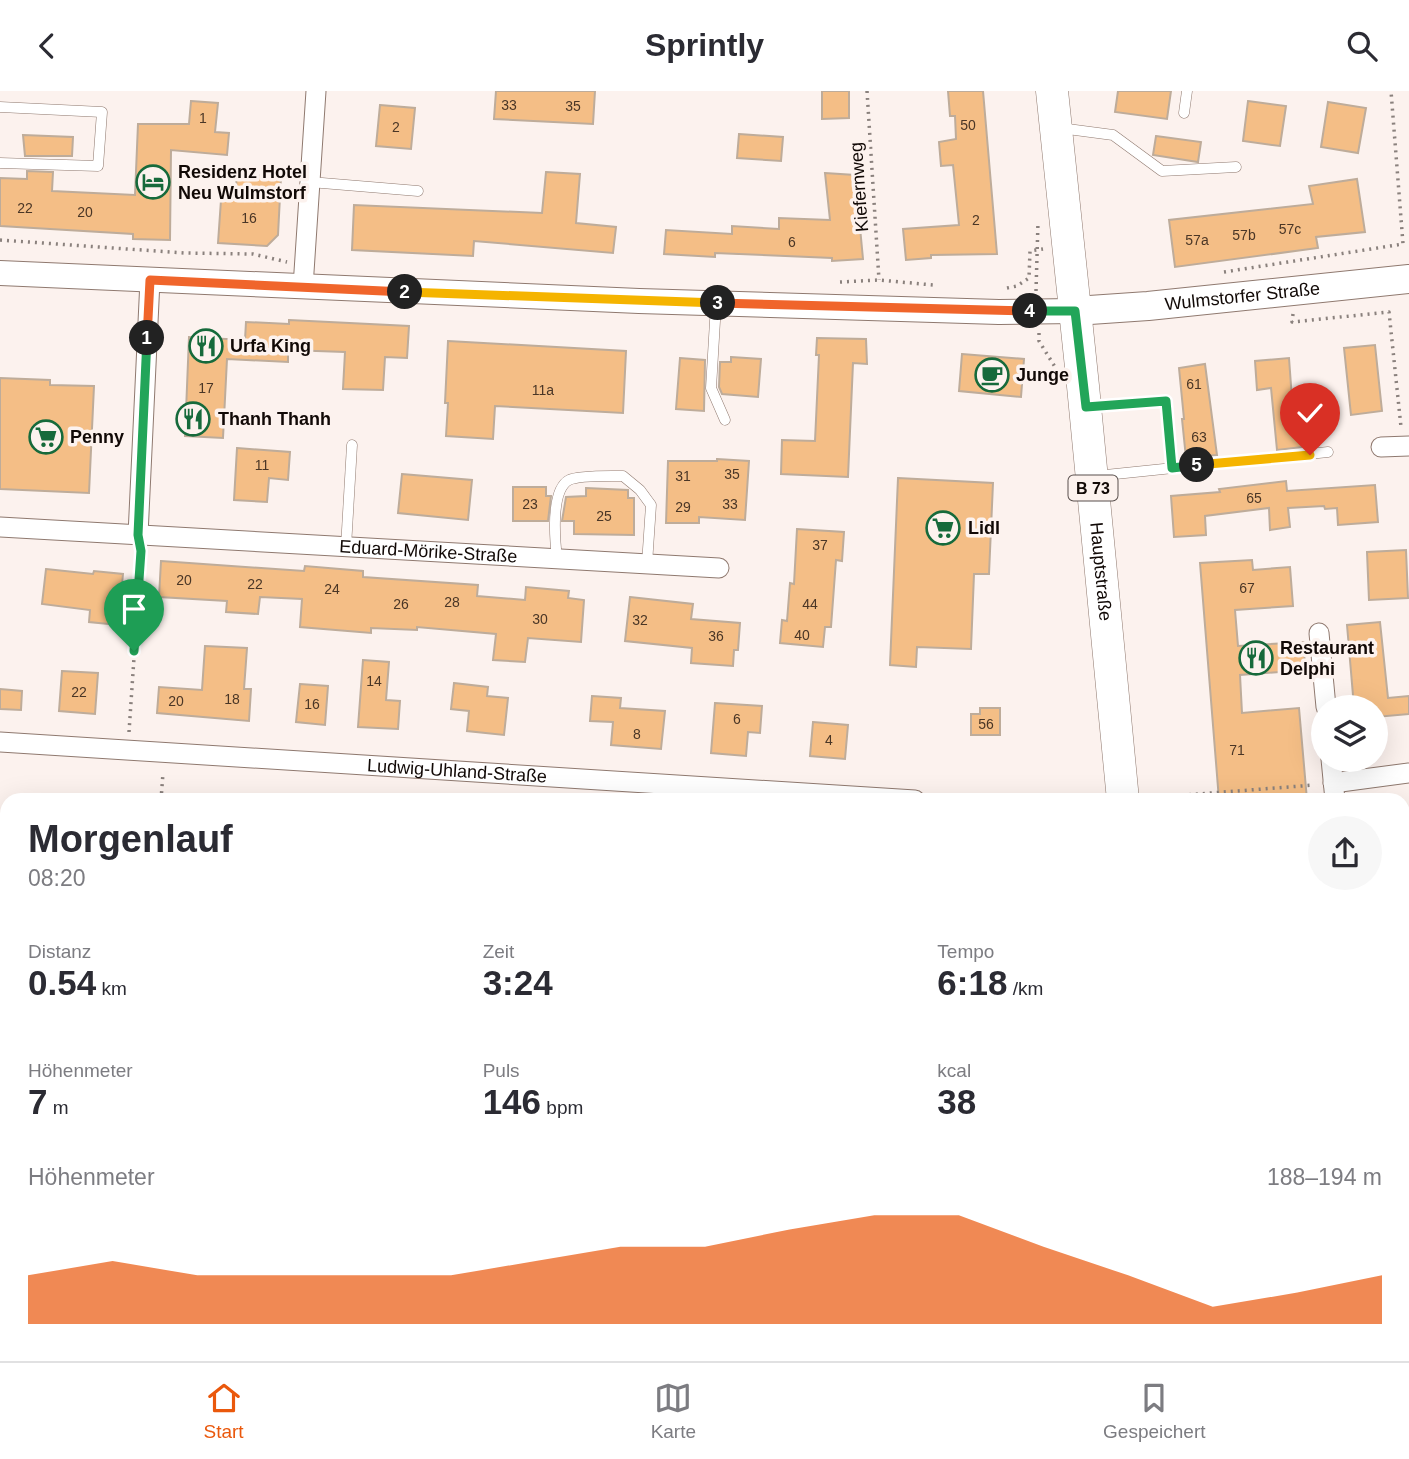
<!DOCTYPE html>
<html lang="de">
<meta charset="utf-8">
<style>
body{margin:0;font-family:Helvetica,sans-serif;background:#f7f7f7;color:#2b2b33;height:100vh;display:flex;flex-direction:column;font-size:26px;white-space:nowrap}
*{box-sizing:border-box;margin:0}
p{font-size:23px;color:#7c7c81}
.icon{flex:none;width:38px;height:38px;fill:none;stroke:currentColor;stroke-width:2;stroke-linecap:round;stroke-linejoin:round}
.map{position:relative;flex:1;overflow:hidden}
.details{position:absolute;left:0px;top:702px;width:1410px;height:569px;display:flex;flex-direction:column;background:#fff;border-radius:21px 21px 0 0;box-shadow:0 7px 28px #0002}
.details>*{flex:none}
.fabs{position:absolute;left:1311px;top:604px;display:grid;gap:14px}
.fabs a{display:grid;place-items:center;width:77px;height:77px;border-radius:50%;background:#fff;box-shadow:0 7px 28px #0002;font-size:35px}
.pin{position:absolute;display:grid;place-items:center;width:60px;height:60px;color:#fff;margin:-72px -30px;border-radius:50% 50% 50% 0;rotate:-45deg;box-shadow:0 0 7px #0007}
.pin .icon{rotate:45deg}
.km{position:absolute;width:35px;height:35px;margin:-18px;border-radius:50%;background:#222;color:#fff;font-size:19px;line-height:35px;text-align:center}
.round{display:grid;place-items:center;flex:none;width:74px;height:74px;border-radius:37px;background:#f7f7f7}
.headline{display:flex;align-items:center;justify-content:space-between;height:119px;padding:0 28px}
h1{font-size:38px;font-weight:600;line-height:52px}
.figures{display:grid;grid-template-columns:repeat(3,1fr);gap:10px;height:119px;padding:7px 28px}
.figures div{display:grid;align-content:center}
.figures b{font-size:35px;font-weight:600}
.figures small{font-size:19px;font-weight:400}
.figures p{font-size:19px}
.chart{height:196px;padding:14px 28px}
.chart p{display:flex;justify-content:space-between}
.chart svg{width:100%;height:126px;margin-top:7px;fill:#ea580c;opacity:.7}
header{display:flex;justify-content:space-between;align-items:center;height:91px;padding:0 28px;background:#fff;font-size:32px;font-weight:600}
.tabs{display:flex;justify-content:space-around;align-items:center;height:98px;border-top:2px solid #e1e1e2;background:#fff;font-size:19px;color:#7c7c81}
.tabs a{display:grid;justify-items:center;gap:4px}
.tabs .selected{color:#ea580c}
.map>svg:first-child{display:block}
.building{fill:#f4be86;stroke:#beac9a;stroke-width:2}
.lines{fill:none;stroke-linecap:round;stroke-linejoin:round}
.service-casing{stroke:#8f796f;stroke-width:11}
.minor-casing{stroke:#8f796f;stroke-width:21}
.tertiary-casing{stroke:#8f796f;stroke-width:26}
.secondary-casing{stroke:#8f796f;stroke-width:30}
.primary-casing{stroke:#8f796f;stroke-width:33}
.path{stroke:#8a817d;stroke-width:3.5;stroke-dasharray:2 5;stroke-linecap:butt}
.service{stroke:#fff;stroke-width:10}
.minor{stroke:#fff;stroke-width:19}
.tertiary{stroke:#fff;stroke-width:24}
.secondary{stroke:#fff;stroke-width:28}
.primary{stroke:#fff;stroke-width:32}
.split-1-casing{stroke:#fff;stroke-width:14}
.split-2-casing{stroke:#fff;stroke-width:14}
.split-3-casing{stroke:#fff;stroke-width:14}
.split-4-casing{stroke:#fff;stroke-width:14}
.split-5-casing{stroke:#fff;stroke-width:14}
.split-6-casing{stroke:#fff;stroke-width:14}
.split-1{stroke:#22a559;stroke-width:9}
.split-2{stroke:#f0652b;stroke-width:9}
.split-3{stroke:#f5b400;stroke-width:9}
.split-4{stroke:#f0652b;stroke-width:9}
.split-5{stroke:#22a559;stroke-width:9}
.split-6{stroke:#f5b400;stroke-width:9}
.labels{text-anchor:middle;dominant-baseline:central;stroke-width:7;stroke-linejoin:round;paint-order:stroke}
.number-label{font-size:14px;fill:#4a3626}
.shield{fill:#fcf2ee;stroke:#584f4c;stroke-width:2}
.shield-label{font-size:16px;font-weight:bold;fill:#110906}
.poi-label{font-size:18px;font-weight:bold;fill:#110906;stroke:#fcf2ee;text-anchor:start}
.street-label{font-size:18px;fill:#110906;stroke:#fcf2ee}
</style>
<header><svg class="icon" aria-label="back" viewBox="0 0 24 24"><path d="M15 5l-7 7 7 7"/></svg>Sprintly<svg class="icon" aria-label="search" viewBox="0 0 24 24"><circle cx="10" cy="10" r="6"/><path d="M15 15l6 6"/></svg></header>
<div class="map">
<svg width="1409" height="1270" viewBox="0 0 1409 1270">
<rect width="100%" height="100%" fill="#fcf2ee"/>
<g class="building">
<polygon points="496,0 595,0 593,33 494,28"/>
<polygon points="822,0 849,0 849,27 822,28"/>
<polygon points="948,0 983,0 997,163 931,164 931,167 906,169 903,138 959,134 953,74 941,75 939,51 956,48 955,25 950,25"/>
<polygon points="1118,0 1171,0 1167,28 1115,21"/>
<polygon points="191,10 218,12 215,41 229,42 227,64 171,59 170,149 133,148 133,143 0,135 0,87 27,88 27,80 53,81 52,100 135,104 138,33 189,33"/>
<polygon points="1248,10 1286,15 1280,55 1243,50"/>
<polygon points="1328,11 1366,17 1358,62 1321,56"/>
<polygon points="380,14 415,17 411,58 376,55"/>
<polygon points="739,43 783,46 781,70 737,67"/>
<polygon points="23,44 73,46 72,65 25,65"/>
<polygon points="1156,45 1201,51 1198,71 1153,64"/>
<polygon points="546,81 580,83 576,132 616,136 613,162 474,150 473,165 352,159 354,114 542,122"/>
<polygon points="825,82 855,84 863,168 832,170 832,167 715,162 715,166 664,163 666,139 732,143 732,135 779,138 779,127 830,129"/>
<polygon points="237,83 281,86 278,144 267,155 218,152 221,109 235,109"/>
<polygon points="1357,88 1365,141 1316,146 1318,157 1175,176 1169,129 1313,113 1309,95"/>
<polygon points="289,229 409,235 407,267 385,266 383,299 343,298 345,261 288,259 288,271 227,268 223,347 185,345 189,246 245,249 246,231 289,233"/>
<polygon points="817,247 866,248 867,273 853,272 848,386 781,383 782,349 815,350 819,264 816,264"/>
<polygon points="448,250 626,260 623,322 495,315 493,348 446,345 448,312 445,312"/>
<polygon points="1375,254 1382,320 1351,324 1344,257"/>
<polygon points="962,263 1024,268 1021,306 959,300"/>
<polygon points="731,266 761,268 758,306 722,303 719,296 720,271 731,271"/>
<polygon points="680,267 705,269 704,320 676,318"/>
<polygon points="1289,267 1293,322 1316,320 1319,354 1277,359 1271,297 1257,299 1255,270"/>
<polygon points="1205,273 1217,364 1186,367 1182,328 1184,328 1179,277"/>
<polygon points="0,287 50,289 50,294 94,295 89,402 0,398"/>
<polygon points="237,357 290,361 288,389 269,387 267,411 234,409"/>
<polygon points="717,368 749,370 745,429 699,426 699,432 666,432 668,370 717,370"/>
<polygon points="402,383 472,389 468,429 398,422"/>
<polygon points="898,387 993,392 989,483 974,483 971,558 917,556 916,576 890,574"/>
<polygon points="1286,390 1287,400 1375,394 1378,431 1338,434 1337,417 1325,418 1324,415 1288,417 1290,436 1270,439 1269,417 1205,425 1206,444 1174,446 1171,405 1220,401 1219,398"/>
<polygon points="513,396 546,396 546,405 551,405 548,430 513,430"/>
<polygon points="586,397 628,399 628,407 634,407 634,444 574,443 574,430 562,430 566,406 586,405"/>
<polygon points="797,438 844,441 842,470 836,469 831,536 825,536 823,556 780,552 782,529 787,530 790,492 794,493"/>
<polygon points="1406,459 1408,507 1369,509 1367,461"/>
<polygon points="1252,469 1253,479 1290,476 1293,515 1235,519 1238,555 1304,551 1305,579 1240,584 1242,622 1299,617 1307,709 1219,709 1200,472"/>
<polygon points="161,470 304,480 305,475 363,480 363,486 478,494 477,505 525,509 526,496 569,500 568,507 584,509 581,551 528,547 525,571 493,569 496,543 417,536 417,539 371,537 371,542 300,536 302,508 260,506 258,523 226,521 227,510 159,506"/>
<polygon points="46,478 93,483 94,480 123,483 118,534 89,531 90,519 42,513"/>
<polygon points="630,506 693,513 691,528 740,532 738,559 734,559 733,575 691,572 692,557 625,550"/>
<polygon points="1380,531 1388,607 1409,605 1409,623 1376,626 1376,616 1354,616 1347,534"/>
<polygon points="205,555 247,557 244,598 251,598 249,630 157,622 159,596 202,599"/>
<polygon points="363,569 389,571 386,609 400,610 398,638 358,636"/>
<polygon points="62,580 98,582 95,623 59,620"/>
<polygon points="454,592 488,596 487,605 508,607 504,644 467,640 469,620 451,618"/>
<polygon points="300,593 328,595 325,634 296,631"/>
<polygon points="0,598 22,600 21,619 0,618"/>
<polygon points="592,605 621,607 620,617 665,620 661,658 611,654 613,631 590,630"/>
<polygon points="715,612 762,615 760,642 748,641 746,665 711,662"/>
<polygon points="980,617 1000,617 1000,644 971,644 971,623 980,623"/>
<polygon points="813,631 848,634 845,668 810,665"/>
</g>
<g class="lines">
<defs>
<g id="service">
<polyline points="0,16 102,21 98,75 0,72"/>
<polyline points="1184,22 1187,0"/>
<polyline points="1060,37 1113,44 1162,80 1236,76"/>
<polyline points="310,91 418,100"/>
<polyline points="716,213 711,297 725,329"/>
<polyline points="1090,316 1165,310 1172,377"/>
<polyline points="1096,385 1328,361"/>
<polyline points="346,456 352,354"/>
<path d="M557,468C555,450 550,399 569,389C579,384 610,385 623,385L640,399L651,414L647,473"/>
<polyline points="344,1270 344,1264"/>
</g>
<g id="minor">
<polyline points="303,196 316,0"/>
<polyline points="1381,356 1409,355"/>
<path id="s1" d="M0,436L719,477"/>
<polyline points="138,444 150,189"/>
<polyline points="1319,542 1326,616"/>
<path id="s2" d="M0,651L915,709"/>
<polyline points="1331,668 1335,709"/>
<polyline points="1333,692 1409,682"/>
<polyline points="0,917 7,918"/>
<polyline points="0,1042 7,1042"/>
<polyline points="1404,1207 1409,1207"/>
<polyline points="928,1264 935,1270"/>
<polyline points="1382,1264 1382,1270"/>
<polyline points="121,1270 122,1264"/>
<polyline points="527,1270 527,1264"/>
</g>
<polyline id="tertiary" points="0,182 639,210 999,221 1075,220"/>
<g id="secondary">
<path id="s3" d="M1075,220L1148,215L1409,188"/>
</g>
<g id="primary">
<path id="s4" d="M1052,0L1083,295L1123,709"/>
<polyline points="1176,1264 1176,1270"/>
</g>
</defs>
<use href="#service" class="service-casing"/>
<use href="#minor" class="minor-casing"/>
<use href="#tertiary" class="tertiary-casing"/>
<use href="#secondary" class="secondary-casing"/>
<use href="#primary" class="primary-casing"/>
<g class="path">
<polyline points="867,0 879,189"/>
<polyline points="0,149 184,162 253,163 287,171"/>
<polyline points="1224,181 1403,153 1391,0"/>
<polyline points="840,191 879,189 933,194"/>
<polyline points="1007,197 1017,195 1029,187 1030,160 1043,158"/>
<polyline points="1036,200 1038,131"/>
<polyline points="1293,223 1292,231 1389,221 1401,336"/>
<polyline points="1039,242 1039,250 1055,276"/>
<polyline points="129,641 141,463"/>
<polyline points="1147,707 1314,694"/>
<polyline points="161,709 163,682"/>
<polyline points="11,1270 11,1264"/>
</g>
<use href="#service" class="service"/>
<use href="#minor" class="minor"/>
<use href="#tertiary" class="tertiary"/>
<use href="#secondary" class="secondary"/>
<use href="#primary" class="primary"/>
</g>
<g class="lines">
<defs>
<polyline id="split-1" points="134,560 141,460 138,444 147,247"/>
<polyline id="split-2" points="147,247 150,189 405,201"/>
<polyline id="split-3" points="405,201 718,212"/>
<polyline id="split-4" points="718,212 1030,220"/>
<polyline id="split-5" points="1030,220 1075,220 1086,316 1166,310 1172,377 1197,374"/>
<polyline id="split-6" points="1197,374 1310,364"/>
</defs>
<use href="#split-1" class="split-1-casing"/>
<use href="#split-2" class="split-2-casing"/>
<use href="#split-3" class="split-3-casing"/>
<use href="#split-4" class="split-4-casing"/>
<use href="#split-5" class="split-5-casing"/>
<use href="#split-6" class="split-6-casing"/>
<use href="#split-1" class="split-1"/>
<use href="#split-2" class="split-2"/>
<use href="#split-3" class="split-3"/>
<use href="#split-4" class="split-4"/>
<use href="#split-5" class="split-5"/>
<use href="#split-6" class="split-6"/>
</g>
<defs>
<symbol id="hotel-ring" viewBox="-11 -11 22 22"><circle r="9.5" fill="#fcf2ee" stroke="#166a3b" stroke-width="1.5"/><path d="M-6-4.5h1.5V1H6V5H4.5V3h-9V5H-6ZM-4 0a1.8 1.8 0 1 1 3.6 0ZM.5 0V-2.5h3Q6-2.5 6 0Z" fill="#166a3b"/></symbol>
<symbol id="restaurant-ring" viewBox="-11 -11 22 22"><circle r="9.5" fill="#fcf2ee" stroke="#166a3b" stroke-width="1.5"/><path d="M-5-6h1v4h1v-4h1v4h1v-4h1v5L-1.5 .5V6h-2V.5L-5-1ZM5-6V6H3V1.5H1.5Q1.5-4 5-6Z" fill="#166a3b"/></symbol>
<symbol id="cafe-ring" viewBox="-11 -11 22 22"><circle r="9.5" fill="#fcf2ee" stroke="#166a3b" stroke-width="1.5"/><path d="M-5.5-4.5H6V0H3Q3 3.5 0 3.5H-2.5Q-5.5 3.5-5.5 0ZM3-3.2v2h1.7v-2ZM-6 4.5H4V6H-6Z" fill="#166a3b"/></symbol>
<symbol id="supermarket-ring" viewBox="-11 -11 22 22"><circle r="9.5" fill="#fcf2ee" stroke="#166a3b" stroke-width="1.5"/><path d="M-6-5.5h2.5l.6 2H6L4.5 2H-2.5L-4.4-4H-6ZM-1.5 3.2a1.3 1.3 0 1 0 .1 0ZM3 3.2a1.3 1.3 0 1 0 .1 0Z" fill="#166a3b"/></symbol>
</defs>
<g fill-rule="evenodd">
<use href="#hotel-ring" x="134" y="72" width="38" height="38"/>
<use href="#restaurant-ring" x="187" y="236" width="38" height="38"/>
<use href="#cafe-ring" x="973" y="265" width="38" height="38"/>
<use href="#restaurant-ring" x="174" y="309" width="38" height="38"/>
<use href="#supermarket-ring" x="27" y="327" width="38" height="38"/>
<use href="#supermarket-ring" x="924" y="418" width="38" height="38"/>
<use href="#restaurant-ring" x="1237" y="548" width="38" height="38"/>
</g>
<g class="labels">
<g class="number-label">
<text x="509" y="14">33</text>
<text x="573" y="15">35</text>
<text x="203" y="27">1</text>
<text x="968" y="34">50</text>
<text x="396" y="36">2</text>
<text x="25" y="117">22</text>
<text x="85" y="121">20</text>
<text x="249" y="127">16</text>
<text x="976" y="129">2</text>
<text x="1290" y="138">57c</text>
<text x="1244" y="144">57b</text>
<text x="1197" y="149">57a</text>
<text x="792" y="151">6</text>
<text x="1194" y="293">61</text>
<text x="206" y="297">17</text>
<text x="543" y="299">11a</text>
<text x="1199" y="346">63</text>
<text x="262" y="374">11</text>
<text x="732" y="383">35</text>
<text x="683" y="385">31</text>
<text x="1254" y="407">65</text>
<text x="530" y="413">23</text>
<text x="730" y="413">33</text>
<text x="683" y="416">29</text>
<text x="604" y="425">25</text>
<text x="820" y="454">37</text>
<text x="184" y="489">20</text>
<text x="255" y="493">22</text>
<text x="1247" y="497">67</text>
<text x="332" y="498">24</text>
<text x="452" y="511">28</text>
<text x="401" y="513">26</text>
<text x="810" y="513">44</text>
<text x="540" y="528">30</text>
<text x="640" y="529">32</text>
<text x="802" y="544">40</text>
<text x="716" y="545">36</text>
<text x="374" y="590">14</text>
<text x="79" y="601">22</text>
<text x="232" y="608">18</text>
<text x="176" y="610">20</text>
<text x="312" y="613">16</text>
<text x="737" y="628">6</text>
<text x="986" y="633">56</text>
<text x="637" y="643">8</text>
<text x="829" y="649">4</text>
<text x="1237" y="659">71</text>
</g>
<rect class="shield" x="1068.5" y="384.5" width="49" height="25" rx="5"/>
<g class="shield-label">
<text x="1093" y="397">B 73</text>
</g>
<g class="poi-label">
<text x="178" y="81">Residenz Hotel<tspan x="178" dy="21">Neu Wulmstorf</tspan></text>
<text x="230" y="255">Urfa King</text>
<text x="1016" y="284">Junge</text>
<text x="218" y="328">Thanh Thanh</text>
<text x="70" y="346">Penny</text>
<text x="968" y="437">Lidl</text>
<text x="1280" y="557">Restaurant<tspan x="1280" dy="21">Delphi</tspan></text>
</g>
<g class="street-label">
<text transform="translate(859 96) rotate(-94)">Kiefernweg</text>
<text stroke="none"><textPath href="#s3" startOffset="168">Wulmstorfer Straße</textPath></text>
<text stroke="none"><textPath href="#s1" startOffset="429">Eduard-Mörike-Straße</textPath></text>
<text stroke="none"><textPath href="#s4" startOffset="483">Hauptstraße</textPath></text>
<text stroke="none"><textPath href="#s2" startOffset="458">Ludwig-Uhland-Straße</textPath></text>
</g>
</g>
</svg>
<div class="fabs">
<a><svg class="icon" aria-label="layers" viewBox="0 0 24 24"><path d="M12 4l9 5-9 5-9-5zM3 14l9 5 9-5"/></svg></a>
</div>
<div class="pin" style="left:134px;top:560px;background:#1e9e55"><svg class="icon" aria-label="arrive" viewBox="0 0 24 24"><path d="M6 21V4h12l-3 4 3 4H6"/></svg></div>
<div class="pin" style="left:1310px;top:364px;background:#d93025"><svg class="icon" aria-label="check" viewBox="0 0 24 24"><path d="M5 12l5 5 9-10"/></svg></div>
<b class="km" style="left:147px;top:247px">1</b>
<b class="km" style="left:405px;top:201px">2</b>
<b class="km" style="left:718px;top:212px">3</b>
<b class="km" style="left:1030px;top:220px">4</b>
<b class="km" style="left:1197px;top:374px">5</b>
<section class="details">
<div class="headline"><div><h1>Morgenlauf</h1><p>08:20</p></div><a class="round"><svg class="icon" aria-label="share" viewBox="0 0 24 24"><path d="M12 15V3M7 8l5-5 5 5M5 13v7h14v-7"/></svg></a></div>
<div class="figures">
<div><p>Distanz</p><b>0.54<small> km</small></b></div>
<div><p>Zeit</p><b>3:24</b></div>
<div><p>Tempo</p><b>6:18<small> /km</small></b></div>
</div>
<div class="figures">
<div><p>Höhenmeter</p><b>7<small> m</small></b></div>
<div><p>Puls</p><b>146<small> bpm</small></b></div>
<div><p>kcal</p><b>38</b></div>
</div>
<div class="chart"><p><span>Höhenmeter</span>188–194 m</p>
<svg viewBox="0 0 160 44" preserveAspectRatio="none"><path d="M0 44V27L10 22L20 27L30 27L40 27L50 27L60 22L70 17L80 17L90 11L100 6L110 6L120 17L130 27L140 38L150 33L160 27V44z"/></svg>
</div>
</section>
</div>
<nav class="tabs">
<a class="selected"><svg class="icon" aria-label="home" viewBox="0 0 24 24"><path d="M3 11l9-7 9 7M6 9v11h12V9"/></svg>Start</a>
<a><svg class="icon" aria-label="map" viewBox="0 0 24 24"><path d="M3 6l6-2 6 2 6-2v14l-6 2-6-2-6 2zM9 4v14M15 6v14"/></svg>Karte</a>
<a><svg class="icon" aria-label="saved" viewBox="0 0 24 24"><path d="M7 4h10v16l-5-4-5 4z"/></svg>Gespeichert</a>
</nav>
